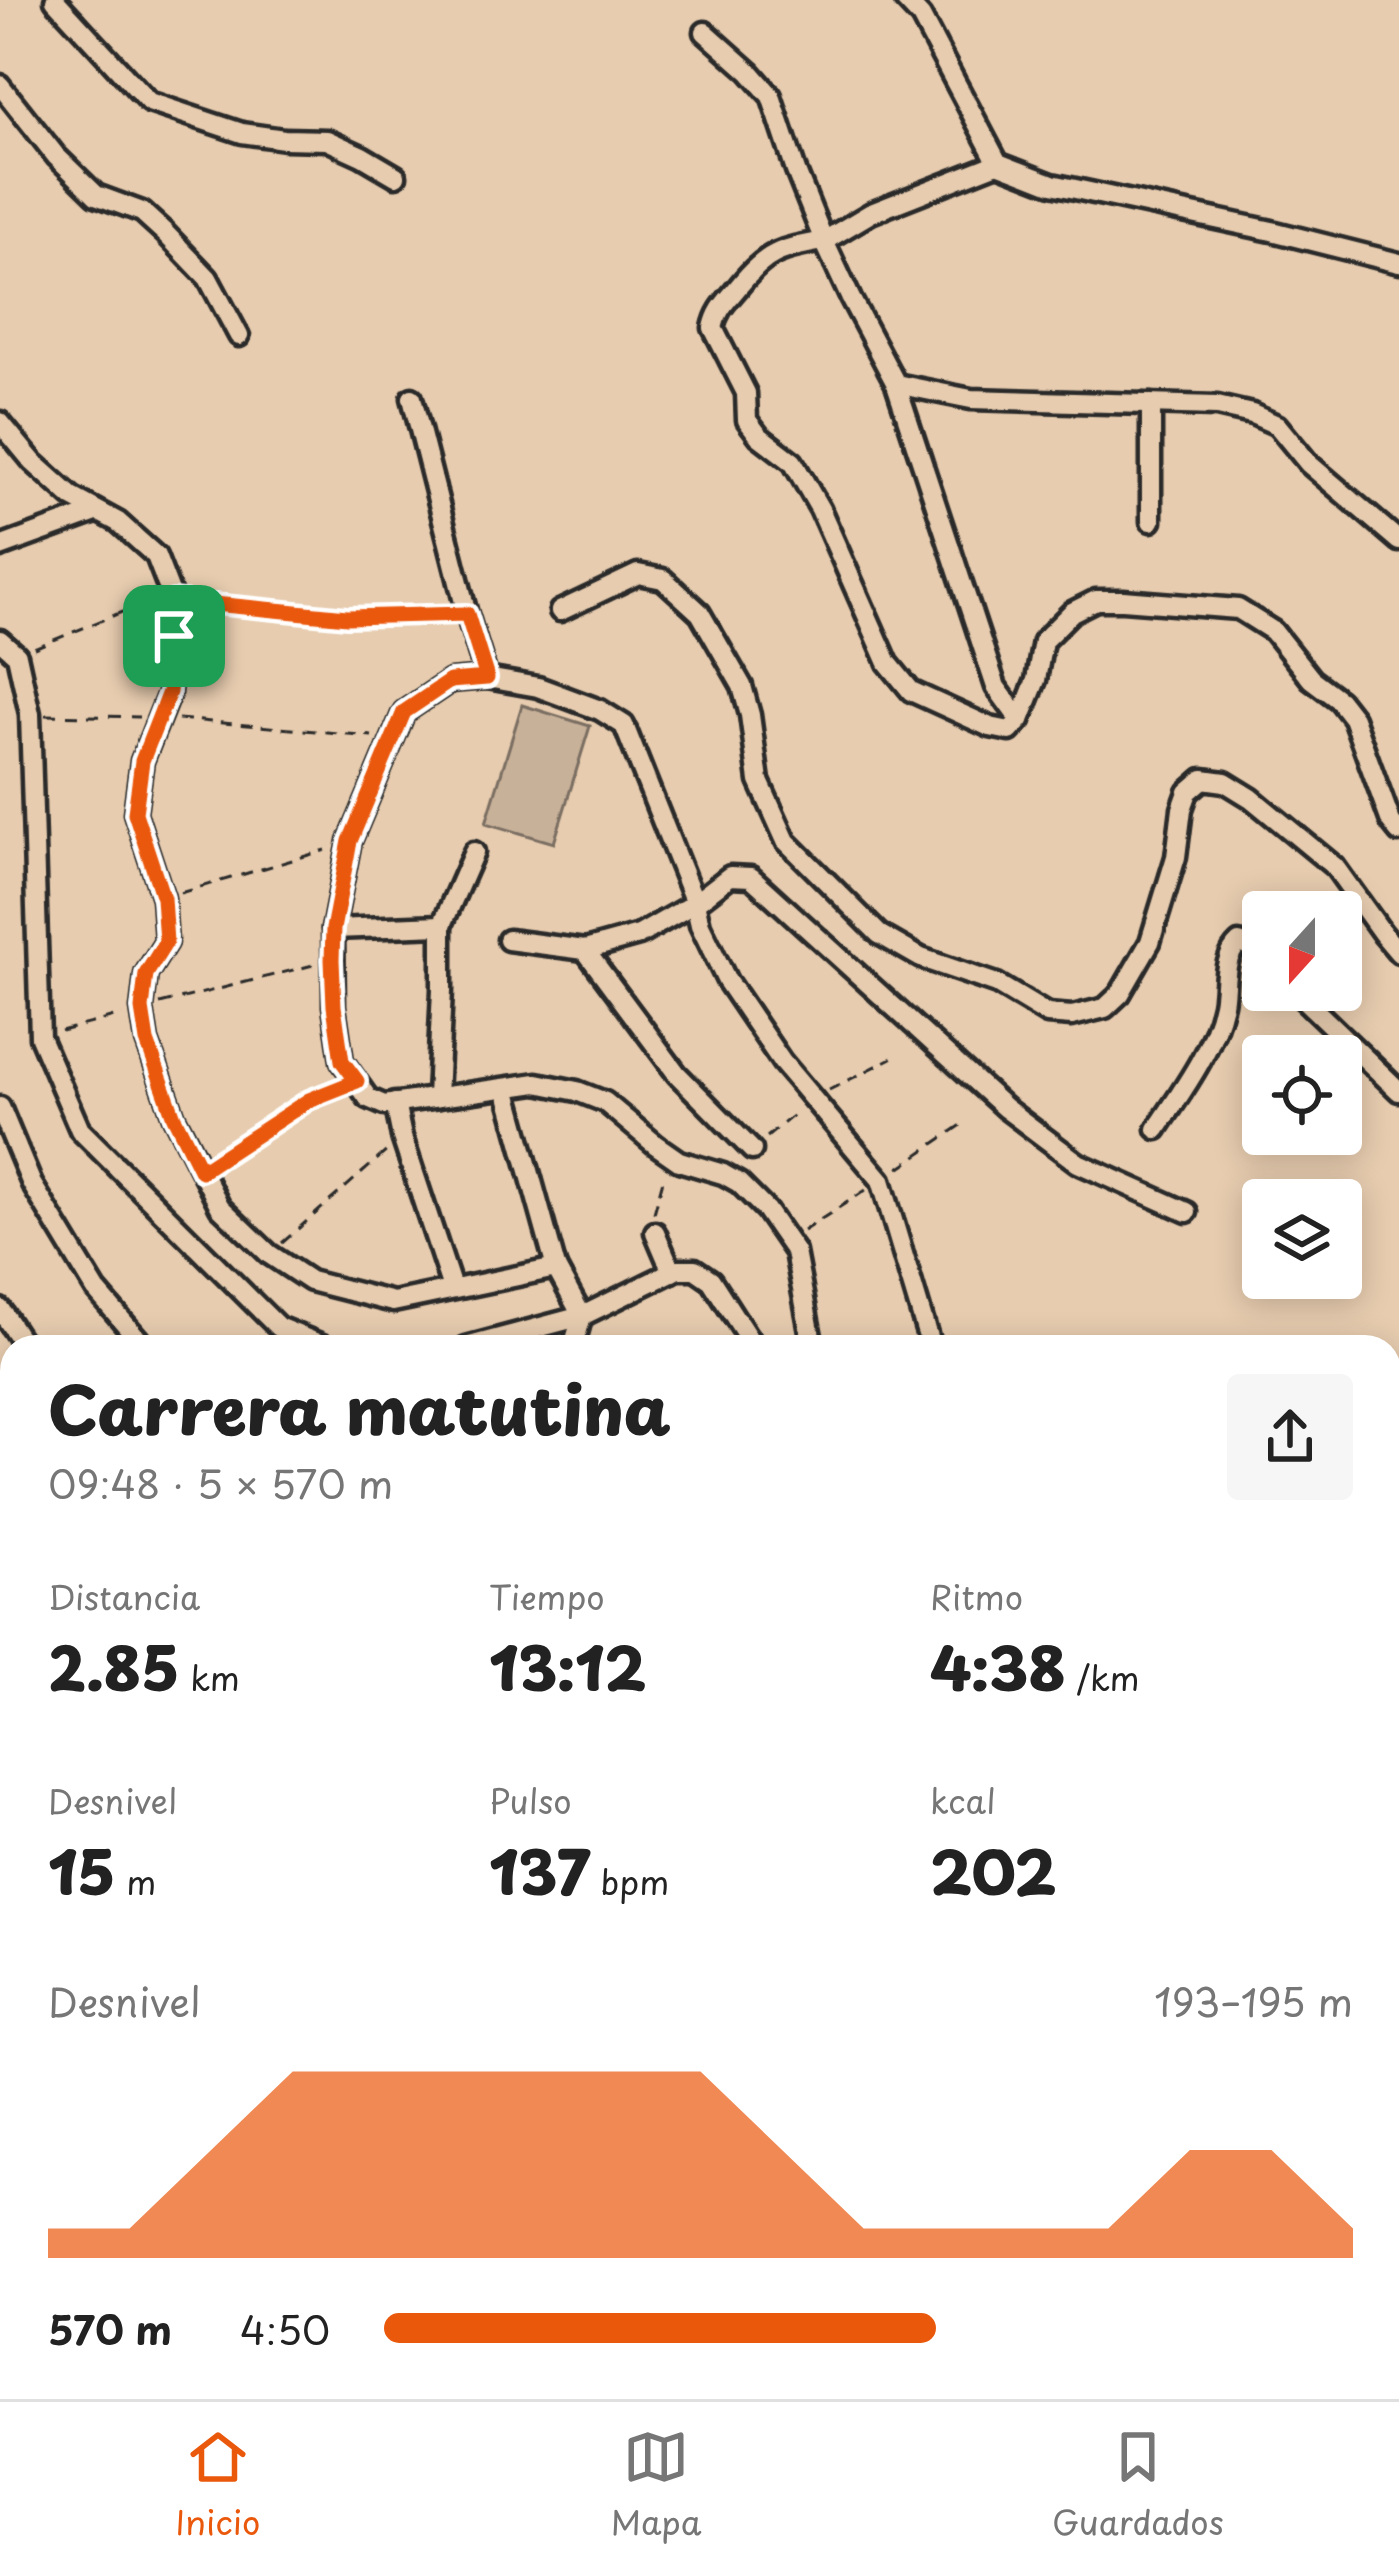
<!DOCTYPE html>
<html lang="es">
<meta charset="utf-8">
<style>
body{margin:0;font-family:"Playpen Sans",sans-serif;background:#f6f6f6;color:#222;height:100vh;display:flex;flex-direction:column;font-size:45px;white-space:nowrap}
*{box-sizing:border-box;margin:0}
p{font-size:39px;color:#767676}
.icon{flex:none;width:66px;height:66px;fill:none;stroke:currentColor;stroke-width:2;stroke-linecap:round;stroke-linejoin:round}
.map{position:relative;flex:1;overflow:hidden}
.details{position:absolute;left:0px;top:1335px;width:1401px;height:1065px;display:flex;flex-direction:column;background:#fff;border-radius:36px 36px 0 0;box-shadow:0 6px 30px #0003}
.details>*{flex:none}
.needle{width:78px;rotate:201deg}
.tools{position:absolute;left:1242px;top:891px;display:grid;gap:24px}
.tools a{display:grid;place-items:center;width:120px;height:120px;border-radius:12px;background:#fff;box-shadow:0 6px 30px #0003;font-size:60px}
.pin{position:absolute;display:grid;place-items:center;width:102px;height:102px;color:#fff;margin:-51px;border-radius:24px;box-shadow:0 6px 18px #0006}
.round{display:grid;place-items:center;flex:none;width:126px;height:126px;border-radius:12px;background:#f6f6f6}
.overview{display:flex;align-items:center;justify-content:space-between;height:204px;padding:0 48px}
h1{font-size:66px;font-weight:800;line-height:90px}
.stats{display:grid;grid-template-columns:repeat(3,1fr);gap:18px;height:204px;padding:12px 48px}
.stats div{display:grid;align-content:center}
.stats b{font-size:60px;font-weight:800}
.stats small{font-size:33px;font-weight:400}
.stats p{font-size:33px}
.chart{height:336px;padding:24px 48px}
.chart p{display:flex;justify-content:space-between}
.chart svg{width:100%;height:216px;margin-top:12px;fill:#ea580c;opacity:.7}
ul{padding:0 48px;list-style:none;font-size:39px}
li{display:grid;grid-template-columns:192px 144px 1fr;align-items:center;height:90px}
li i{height:30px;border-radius:15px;background:#ea580c}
.dock{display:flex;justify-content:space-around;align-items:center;height:168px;border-top:3px solid #e0e0e0;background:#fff;font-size:33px;color:#767676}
.dock a{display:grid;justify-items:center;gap:6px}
.dock .on{color:#ea580c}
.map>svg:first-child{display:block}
.built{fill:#d7bfa4}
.green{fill:#c8b199;stroke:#7a6e62;stroke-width:3}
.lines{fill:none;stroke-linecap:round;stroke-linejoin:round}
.lane-casing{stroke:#2b2b2b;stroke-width:18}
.street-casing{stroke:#2b2b2b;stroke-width:27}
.secondary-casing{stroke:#2b2b2b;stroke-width:33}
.path{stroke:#2b2b2b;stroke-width:3;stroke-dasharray:12 9;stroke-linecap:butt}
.lane{stroke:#e7ccaf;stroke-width:9}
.street{stroke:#e7ccaf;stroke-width:18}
.secondary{stroke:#e7ccaf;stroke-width:24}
.route-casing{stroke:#fff;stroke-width:24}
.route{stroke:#ea580c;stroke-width:15}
</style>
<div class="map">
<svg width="1399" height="2399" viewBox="0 0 1399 2399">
<rect width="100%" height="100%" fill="#e7ccaf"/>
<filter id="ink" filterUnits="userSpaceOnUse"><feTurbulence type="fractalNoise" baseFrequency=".00833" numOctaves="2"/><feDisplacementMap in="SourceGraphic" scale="24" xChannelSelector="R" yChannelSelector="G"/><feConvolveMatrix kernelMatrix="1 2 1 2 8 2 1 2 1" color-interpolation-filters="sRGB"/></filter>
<g filter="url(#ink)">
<polygon class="built" points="1399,2295 1399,2399 1190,2399 1192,2388 1389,2388 1389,2296"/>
<g class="green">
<polygon points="522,705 590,726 554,843 486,823"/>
<polygon points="12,1816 12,1928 0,1907 0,1820"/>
</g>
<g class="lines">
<defs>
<polyline id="lane" points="1389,1818 1399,1818"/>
<g id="street">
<polyline points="55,0 149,102 242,133 284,139 327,140 362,156 396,176"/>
<polyline points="905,0 921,17 998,163 1052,184 1272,231 1399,263"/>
<path d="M705,32L750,72L771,96L796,171L824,241C781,249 767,251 739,286C727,301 717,309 713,328L746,393L747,420L759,436L793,462L820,509L888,663L911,691L990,727L1010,731L1020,720L1036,680L1043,641L1072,612L1096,600H1123L1238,609L1273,631L1311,679L1339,700L1353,718L1391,822L1399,832"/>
<polyline points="0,85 56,156 96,195 142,212 165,233 208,278 239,336"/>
<polyline points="998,163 871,213 824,241 851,299 896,384 996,687 1020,720"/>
<polyline points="896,384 971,399 1217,406 1252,414 1277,425 1309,464 1399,541"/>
<polyline points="412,398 467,614 487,678"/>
<polyline points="1151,404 1151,521"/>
<polyline points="0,422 33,462 72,497 118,522 156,556 173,600 174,636 169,693 142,761 135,813 163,898 166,942 146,974 142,1009 147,1041 174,1117 220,1207 269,1254 310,1281 393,1302 556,1268 582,1316 573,1347"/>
<polyline points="0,547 96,512"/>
<polyline points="560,611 638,574 663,579 700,613 742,686 750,715 759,781 786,841 879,934 921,958 997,984 1047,1014 1072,1016 1105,1008 1120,994 1150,942 1176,857 1182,809 1188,792 1203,779 1225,782 1251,798 1335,867 1383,934 1399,953"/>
<polyline points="0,640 17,655 30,714 40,1037 80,1130 278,1327 327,1347"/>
<polyline points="333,929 442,925"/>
<polyline points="508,940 585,950 639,935 695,903 730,876 751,877 1005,1108 1078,1163 1187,1212"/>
<polyline points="585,950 677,1074 752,1150"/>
<polyline points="1294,990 1399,1091"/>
<polyline points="506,1088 556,1268"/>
<polyline points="437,1097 442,990 442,925 474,852"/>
<polyline points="395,1103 402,1137 452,1288"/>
<polyline points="0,1107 32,1184 96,1290 145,1347"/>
<path d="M1157,1129C1182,1091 1213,1050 1223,1004C1227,984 1222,958 1239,943L1251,947L1263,957"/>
<polyline points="655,1232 672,1272"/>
<polyline points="0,1309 25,1347"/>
<polyline points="466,1347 582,1316 678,1269 695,1269 711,1280 754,1347"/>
<polyline points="813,1347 795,1252 766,1210 739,1183 723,1174 679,1161 656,1145 605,1102 577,1091 537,1083 384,1105 368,1098 342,1061 334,1006 333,929 350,841 404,712 450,681 487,678 538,687 600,710 624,725 695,903 700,925 727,981 782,1062 881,1180 931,1347"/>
<polyline points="0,1445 12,1441"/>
<polyline points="0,1593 12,1589"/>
<polyline points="0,1810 12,1807"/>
<polyline points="1389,1936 1399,1936"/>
<polyline points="1389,2139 1399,2249"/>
<polyline points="0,2259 12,2253"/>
<polyline points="1389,2283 1399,2282"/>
<polyline points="207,2388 208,2399"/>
<polyline points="615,2388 618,2399"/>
<polyline points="803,2388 806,2399"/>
<polyline points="942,2399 942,2388"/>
</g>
<g id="secondary">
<polyline points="0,1942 12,1962"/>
<polyline points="148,2399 149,2388"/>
</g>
</defs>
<use href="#lane" class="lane-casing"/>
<use href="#street" class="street-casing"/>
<use href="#secondary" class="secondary-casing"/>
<g class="path">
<polyline points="193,602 347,617 447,615"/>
<polyline points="34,648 132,608 154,604"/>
<polyline points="46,715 139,717"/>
<polyline points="178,719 372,736"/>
<polyline points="180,893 326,850"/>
<polyline points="160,1004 313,965"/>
<polyline points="61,1031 122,1015"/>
<polyline points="829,1090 892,1058"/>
<polyline points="767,1137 797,1112"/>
<polyline points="218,1160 309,1100 338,1089"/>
<polyline points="899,1168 966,1122"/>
<polyline points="654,1213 664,1176"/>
<polyline points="803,1231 866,1190"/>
<polyline points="282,1243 388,1150"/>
</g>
<use href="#lane" class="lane"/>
<use href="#street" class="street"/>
<use href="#secondary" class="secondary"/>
</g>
</g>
<g class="lines" filter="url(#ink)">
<defs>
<polygon id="route" points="173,600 347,617 467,614 487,678 450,681 404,712 350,841 333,929 332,960 334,1006 342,1061 357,1081 309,1100 201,1171 174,1117 147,1041 142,1009 146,974 166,942 163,898 135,813 142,761 169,692 174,636"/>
</defs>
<use href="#route" class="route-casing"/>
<use href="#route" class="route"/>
</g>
</svg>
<div class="tools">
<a><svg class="needle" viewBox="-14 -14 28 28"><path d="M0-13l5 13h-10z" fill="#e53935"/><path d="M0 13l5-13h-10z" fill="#767676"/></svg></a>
<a><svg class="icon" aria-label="locate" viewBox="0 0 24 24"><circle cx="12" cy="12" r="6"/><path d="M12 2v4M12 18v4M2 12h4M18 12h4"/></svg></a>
<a><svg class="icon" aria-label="layers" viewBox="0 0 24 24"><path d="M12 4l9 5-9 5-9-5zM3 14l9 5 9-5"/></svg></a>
</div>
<div class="pin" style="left:174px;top:636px;background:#1e9e55"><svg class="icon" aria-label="arrive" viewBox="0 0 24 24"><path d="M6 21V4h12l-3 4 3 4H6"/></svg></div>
<section class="details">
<div class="overview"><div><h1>Carrera matutina</h1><p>09:48 · 5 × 570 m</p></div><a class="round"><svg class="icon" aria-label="share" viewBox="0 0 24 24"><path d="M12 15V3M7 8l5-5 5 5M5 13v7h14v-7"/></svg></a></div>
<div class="stats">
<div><p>Distancia</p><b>2.85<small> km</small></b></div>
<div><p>Tiempo</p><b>13:12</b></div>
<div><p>Ritmo</p><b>4:38<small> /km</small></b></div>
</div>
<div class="stats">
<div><p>Desnivel</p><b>15<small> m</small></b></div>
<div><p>Pulso</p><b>137<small> bpm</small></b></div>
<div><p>kcal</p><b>202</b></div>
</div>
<div class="chart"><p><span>Desnivel</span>193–195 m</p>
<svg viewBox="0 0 160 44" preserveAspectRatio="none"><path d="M0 44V38L10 38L20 22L30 6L40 6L50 6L60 6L70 6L80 6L90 22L100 38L110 38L120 38L130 38L140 22L150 22L160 38V44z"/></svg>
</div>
<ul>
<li><b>570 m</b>4:50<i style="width:57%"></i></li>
</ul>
</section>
</div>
<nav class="dock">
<a class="on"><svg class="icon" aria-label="home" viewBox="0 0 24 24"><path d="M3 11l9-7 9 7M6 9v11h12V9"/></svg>Inicio</a>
<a><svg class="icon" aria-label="map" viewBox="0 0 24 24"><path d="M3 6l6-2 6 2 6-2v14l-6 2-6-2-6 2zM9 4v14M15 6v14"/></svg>Mapa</a>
<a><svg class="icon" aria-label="saved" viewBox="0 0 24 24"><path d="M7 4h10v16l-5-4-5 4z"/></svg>Guardados</a>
</nav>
